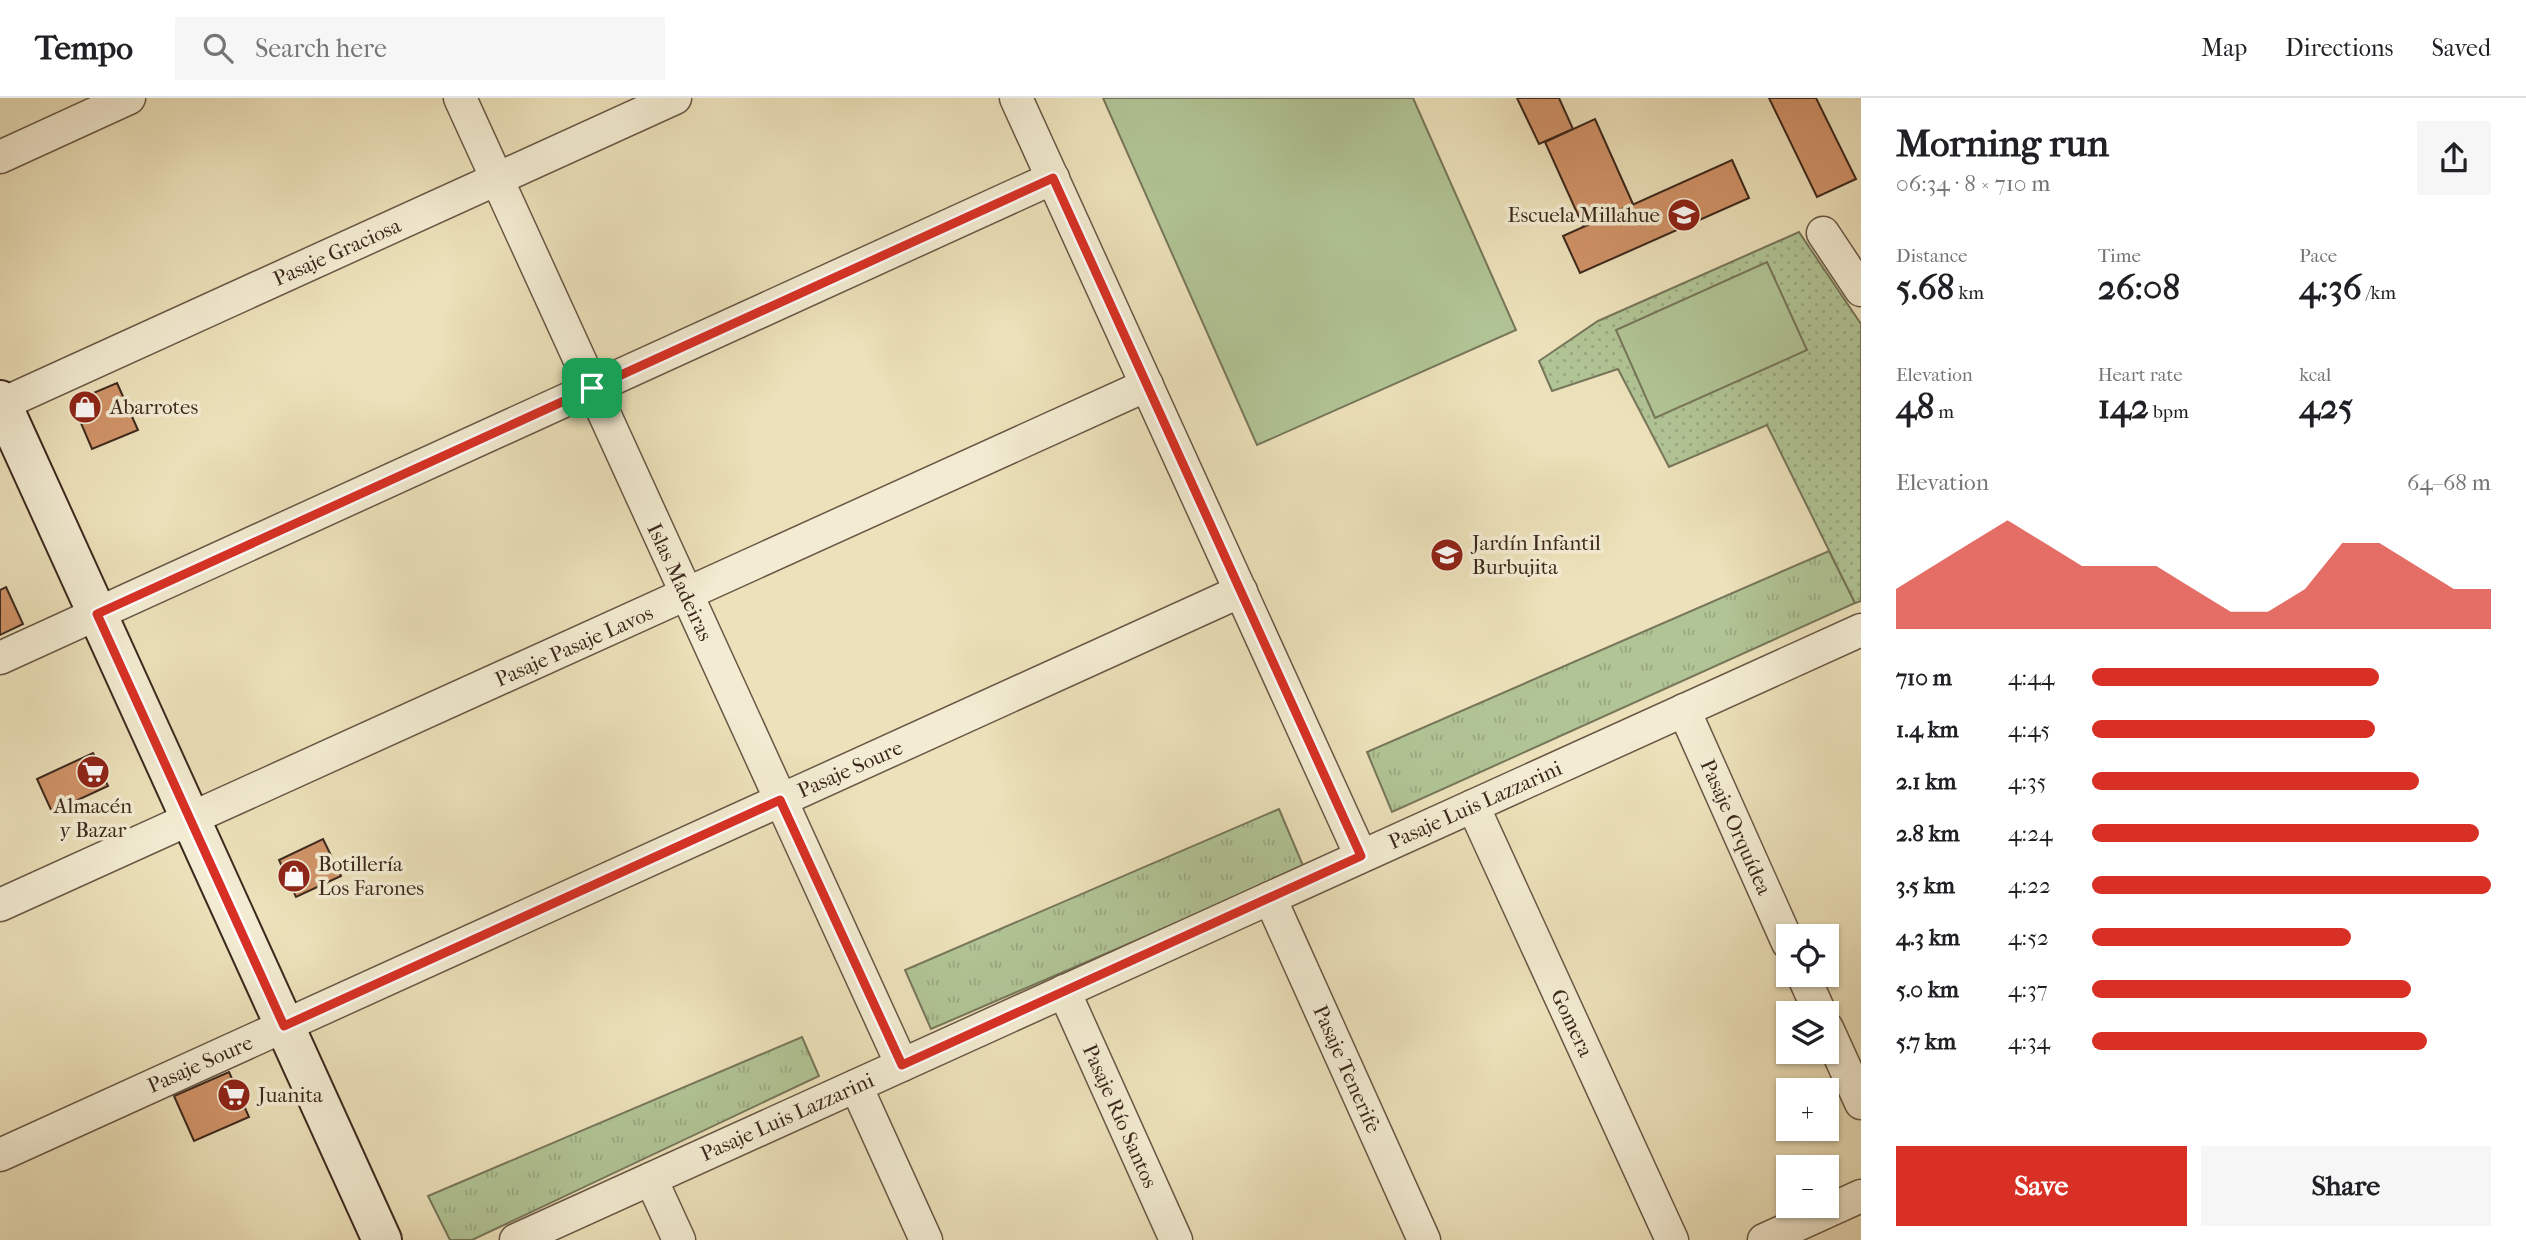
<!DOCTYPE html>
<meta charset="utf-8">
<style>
body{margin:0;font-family:"IM FELL French Canon",serif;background:#f6f6f6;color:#202124;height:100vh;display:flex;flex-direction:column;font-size:26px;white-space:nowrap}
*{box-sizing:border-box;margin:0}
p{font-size:23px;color:#757577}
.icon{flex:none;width:38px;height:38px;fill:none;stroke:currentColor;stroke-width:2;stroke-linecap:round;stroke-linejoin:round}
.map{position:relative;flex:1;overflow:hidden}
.side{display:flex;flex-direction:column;background:#fff;width:665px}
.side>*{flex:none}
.tools{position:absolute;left:1776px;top:826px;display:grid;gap:14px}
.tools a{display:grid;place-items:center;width:63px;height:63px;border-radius:0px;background:#fff;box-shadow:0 2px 5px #0004;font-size:35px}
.pin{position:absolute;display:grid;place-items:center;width:60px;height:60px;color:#fff;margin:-30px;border-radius:14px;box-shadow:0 4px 10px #0006}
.round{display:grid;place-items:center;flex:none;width:74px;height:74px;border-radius:0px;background:#f6f6f6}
.head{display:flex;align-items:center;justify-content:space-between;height:119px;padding:0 35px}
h1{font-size:38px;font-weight:700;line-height:52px}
.stats{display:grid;grid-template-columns:repeat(3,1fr);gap:10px;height:119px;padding:7px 35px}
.stats div{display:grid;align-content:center}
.stats b{font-size:35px;font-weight:700}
.stats small{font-size:19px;font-weight:400}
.stats p{font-size:19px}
.chart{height:196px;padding:14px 35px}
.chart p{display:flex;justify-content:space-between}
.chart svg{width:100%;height:126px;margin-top:7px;fill:#d93025;opacity:.7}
.primary-button{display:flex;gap:14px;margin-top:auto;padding:14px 35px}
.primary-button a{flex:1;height:80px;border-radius:0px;background:#d93025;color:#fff;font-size:28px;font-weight:700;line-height:80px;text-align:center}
.primary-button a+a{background:#f6f6f6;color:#202124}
ul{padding:0 35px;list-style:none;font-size:23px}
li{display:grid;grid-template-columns:112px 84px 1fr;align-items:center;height:52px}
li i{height:18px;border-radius:9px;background:#d93025}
header{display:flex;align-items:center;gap:42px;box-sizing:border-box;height:98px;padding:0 35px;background:#fff;border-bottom:2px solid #e0e0e0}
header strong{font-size:33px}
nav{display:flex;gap:38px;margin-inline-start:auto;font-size:24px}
.search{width:490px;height:63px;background:#f6f6f6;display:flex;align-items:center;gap:18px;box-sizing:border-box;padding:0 24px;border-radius:0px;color:#757577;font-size:26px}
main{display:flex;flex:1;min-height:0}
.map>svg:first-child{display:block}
.grass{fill:url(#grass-tufts);stroke:#77765a;stroke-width:2}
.park{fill:url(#park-dots);stroke:#77765a;stroke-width:2}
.garden{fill:#b1c495;stroke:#77765a;stroke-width:2}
.building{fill:#d09368;stroke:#3d291e;stroke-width:2}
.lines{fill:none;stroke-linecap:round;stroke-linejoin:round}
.street-casing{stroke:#695745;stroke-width:35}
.secondary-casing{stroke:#3d291e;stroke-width:42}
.street{stroke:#f3ecd2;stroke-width:32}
.secondary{stroke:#f3ecd2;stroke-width:38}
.route-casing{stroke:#fff;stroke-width:14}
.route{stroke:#d93025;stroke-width:9}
.labels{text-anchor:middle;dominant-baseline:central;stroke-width:7;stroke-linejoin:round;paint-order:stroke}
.poi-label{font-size:21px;fill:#3d291e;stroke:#f3ecd2;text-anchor:start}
.street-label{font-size:21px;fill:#3d291e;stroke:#f3ecd2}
</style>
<header>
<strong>Tempo</strong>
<div class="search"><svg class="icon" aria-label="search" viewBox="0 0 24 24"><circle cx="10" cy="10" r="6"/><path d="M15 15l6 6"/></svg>Search here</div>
<nav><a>Map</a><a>Directions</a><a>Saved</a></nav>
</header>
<main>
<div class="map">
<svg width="1861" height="1142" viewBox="0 0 1861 1142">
<defs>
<pattern id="grass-tufts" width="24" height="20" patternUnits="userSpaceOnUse" patternTransform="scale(1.75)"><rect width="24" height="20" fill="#b1c495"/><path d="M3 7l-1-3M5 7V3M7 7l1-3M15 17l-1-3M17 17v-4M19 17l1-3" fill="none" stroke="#99a880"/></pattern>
<pattern id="park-dots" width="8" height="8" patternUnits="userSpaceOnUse" patternTransform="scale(1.75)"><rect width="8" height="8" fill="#b1c495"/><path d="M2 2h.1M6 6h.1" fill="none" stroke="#99a880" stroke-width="1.8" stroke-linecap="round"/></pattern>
</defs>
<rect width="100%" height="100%" fill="#ece1ba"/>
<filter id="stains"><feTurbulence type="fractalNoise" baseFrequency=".00286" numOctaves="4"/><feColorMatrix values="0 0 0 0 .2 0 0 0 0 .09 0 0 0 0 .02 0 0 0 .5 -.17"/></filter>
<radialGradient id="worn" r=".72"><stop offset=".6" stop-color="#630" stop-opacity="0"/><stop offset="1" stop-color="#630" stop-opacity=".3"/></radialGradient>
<g class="grass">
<polygon points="1829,453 1855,505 1392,714 1367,654"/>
<polygon points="1279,711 1304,770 931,931 905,872"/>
<polygon points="802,939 819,978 472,1142 450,1142 428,1098"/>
</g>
<polygon class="park" points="1799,134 1861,226 1861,503 1855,505 1767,327 1669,369 1618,271 1552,293 1539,263 1598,223"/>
<g class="garden">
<polygon points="1103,0 1413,0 1516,232 1257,347"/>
<polygon points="1767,164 1807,252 1655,320 1616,232"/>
</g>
<g class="building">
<polygon points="1517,0 1559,0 1573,31 1539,46"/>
<polygon points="1769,0 1816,0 1856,81 1817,99"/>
<polygon points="1595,21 1633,106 1583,128 1545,44"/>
<polygon points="1732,62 1749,100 1580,175 1563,138"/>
<polygon points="117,285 138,332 92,351 72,304"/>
<polygon points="6,489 23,526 0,537 0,492"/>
<polygon points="93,655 108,688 52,714 37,681"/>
<polygon points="323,741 341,778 296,799 279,762"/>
<polygon points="229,974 249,1019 194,1043 174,998"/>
</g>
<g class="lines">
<defs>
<g id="street">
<polyline points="460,0 902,967"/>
<polyline points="1016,0 1361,758"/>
<polyline points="0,59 129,0"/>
<polyline points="1823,135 1861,192"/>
<polyline points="0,307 675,0"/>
<polyline points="0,560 1053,80"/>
<polyline points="1684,612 1788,845"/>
<polyline points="1473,708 1672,1142"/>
<polyline points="1270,800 1424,1142"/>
<polyline points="0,807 1147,287"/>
<polyline points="1803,877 1820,915"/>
<polyline points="1064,893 1176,1142"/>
<polyline points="1827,930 1861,1005"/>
<polyline points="856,988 926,1142"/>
<polyline points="0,1057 1241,493"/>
<polyline points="651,1081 679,1142"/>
<polyline points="516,1142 1861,532"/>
<polyline points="1764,1142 1861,1098"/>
</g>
<polyline id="secondary" points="0,302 382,1142"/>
</defs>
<use href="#street" class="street-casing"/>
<use href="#secondary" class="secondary-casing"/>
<use href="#street" class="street"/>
<use href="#secondary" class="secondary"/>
</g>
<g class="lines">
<defs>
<polygon id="route" points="1053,80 1361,758 902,967 780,702 284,928 97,516"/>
</defs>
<use href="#route" class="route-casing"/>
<use href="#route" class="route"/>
</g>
<defs>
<symbol id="school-disc" viewBox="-11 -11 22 22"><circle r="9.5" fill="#8f2418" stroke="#f3ecd2"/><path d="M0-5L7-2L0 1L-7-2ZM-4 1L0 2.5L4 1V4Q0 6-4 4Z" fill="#fff"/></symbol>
<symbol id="shop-disc" viewBox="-11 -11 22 22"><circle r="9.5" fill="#8f2418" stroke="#f3ecd2"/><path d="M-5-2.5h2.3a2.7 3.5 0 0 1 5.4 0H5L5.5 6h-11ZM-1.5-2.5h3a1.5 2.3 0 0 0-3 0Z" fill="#fff"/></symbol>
<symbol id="supermarket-disc" viewBox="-11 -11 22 22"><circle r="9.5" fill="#8f2418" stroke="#f3ecd2"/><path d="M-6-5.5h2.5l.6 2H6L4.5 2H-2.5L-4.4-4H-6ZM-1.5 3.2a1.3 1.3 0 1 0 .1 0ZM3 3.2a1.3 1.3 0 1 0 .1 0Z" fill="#fff"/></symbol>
</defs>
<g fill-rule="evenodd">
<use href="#school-disc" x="1665" y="98" width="38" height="38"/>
<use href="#shop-disc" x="66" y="290" width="38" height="38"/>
<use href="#school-disc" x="1428" y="438" width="38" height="38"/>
<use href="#supermarket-disc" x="74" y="655" width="38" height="38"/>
<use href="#shop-disc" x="275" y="759" width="38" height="38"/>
<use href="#supermarket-disc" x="215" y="978" width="38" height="38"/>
</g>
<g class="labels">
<g class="poi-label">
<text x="1660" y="117" text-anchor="end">Escuela Millahue</text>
<text x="110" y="309">Abarrotes</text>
<text x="1472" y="445">Jardín Infantil<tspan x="1472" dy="24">Burbujita</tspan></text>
<text x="93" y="708" text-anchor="middle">Almacén<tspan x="93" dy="24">y Bazar</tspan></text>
<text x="318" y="766">Botillería<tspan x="318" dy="24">Los Farones</tspan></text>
<text x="258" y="997">Juanita</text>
</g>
<g class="street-label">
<text transform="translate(337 154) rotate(-24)">Pasaje Graciosa</text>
<text transform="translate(680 484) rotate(65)">Islas Madeiras</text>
<text transform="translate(574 548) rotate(-24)">Pasaje Pasaje Lavos</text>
<text transform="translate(850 671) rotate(-24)">Pasaje Soure</text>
<text transform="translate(1475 707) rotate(-24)">Pasaje Luis Lazzarini</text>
<text transform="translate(1736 729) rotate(66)">Pasaje Orquídea</text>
<text transform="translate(1572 925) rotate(65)">Gomera</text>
<text transform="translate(200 966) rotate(-24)">Pasaje Soure</text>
<text transform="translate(1347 971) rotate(66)">Pasaje Tenerife</text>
<text transform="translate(1120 1018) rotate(66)">Pasaje Río Santos</text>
<text transform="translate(787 1019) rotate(-24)">Pasaje Luis Lazzarini</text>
</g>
</g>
<rect width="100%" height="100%" filter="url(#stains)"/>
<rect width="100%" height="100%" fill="url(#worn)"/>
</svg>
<div class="tools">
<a><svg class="icon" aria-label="locate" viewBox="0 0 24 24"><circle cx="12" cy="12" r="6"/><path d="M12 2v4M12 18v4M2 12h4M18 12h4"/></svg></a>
<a><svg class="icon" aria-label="layers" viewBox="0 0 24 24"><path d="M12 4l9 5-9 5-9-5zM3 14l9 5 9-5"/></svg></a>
<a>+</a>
<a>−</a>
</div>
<div class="pin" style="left:592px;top:290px;background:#1e9e55"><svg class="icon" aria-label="arrive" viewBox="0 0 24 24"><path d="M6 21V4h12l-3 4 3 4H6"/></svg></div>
</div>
<section class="side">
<div class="head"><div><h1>Morning run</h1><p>06:34 · 8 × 710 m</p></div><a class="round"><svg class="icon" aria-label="share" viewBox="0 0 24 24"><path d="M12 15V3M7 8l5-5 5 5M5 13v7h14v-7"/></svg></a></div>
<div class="stats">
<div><p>Distance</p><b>5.68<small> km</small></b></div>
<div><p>Time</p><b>26:08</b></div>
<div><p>Pace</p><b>4:36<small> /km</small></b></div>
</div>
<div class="stats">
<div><p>Elevation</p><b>48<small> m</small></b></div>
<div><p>Heart rate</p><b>142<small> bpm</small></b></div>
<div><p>kcal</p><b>425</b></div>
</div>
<div class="chart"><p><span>Elevation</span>64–68 m</p>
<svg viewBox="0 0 160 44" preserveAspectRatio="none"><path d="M0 44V30L10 22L20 14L30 6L40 14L50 22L60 22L70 22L80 30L90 38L100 38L110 30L120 14L130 14L140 22L150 30L160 30V44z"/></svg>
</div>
<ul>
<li><b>710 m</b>4:44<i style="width:72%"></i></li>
<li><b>1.4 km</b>4:45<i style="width:71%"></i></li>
<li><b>2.1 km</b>4:35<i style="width:82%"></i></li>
<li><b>2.8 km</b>4:24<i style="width:97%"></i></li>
<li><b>3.5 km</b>4:22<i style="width:100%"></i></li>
<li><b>4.3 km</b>4:52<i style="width:65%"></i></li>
<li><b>5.0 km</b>4:37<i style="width:80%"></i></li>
<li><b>5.7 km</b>4:34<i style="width:84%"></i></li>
</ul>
<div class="primary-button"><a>Save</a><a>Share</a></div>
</section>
</main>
